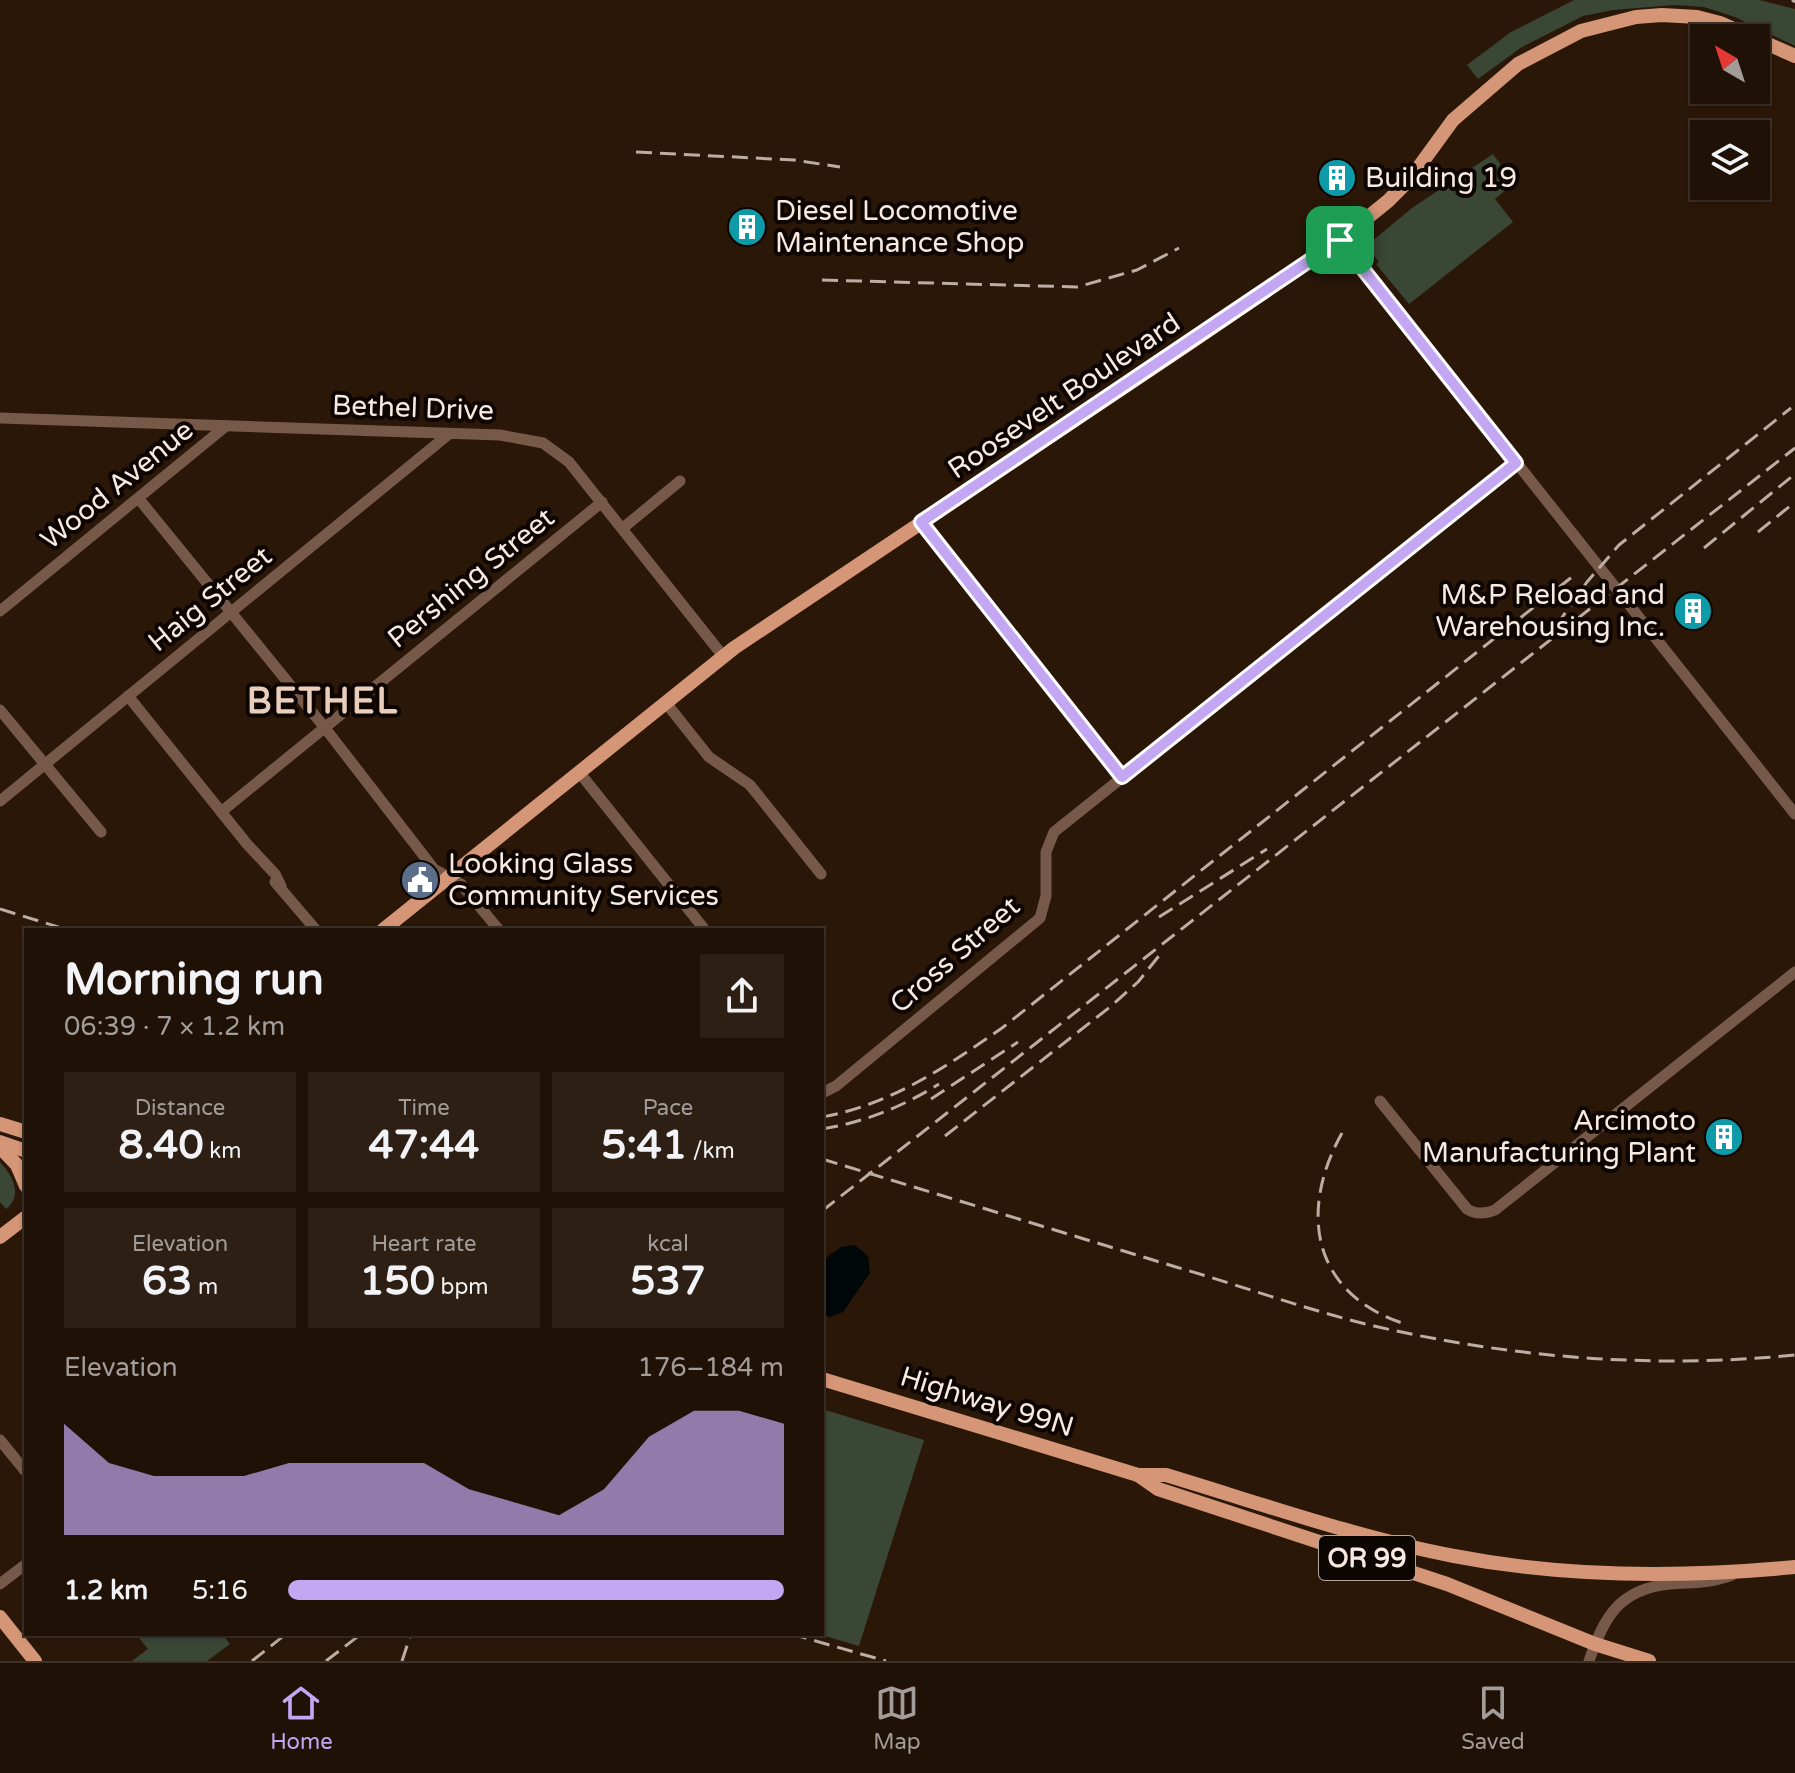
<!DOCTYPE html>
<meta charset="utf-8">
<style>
body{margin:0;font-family:"Varela Round",sans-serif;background:#2d1f14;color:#f1f3f6;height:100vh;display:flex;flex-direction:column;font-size:30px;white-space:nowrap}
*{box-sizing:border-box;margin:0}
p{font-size:26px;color:#a29d9b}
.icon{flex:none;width:44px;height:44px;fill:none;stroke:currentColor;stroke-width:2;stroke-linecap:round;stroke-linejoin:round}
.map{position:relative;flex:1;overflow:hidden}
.side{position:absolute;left:24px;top:928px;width:800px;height:708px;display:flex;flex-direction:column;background:#201106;border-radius:0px;box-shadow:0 2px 6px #0004,0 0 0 2px #3d3128}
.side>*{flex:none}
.needle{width:52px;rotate:321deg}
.fabs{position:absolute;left:1690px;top:24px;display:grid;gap:16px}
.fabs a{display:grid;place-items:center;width:80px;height:80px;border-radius:0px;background:#201106;box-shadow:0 2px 6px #0004,0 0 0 2px #3d3128;font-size:40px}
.pin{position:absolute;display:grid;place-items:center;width:68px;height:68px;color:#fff;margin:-34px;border-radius:16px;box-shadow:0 4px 12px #0006}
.round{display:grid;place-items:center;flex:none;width:84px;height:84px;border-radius:0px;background:#2d1f14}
.headline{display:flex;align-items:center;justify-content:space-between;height:136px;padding:0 40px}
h1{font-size:44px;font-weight:700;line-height:60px}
.metrics{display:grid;grid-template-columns:repeat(3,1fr);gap:12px;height:136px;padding:8px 40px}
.metrics div{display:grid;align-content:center;border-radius:0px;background:#2d1f14;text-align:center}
.metrics b{font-size:40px;font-weight:700}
.metrics small{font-size:22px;font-weight:400}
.metrics p{font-size:22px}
.chart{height:224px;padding:16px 40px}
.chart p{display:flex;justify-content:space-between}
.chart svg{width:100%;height:144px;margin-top:8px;fill:#c3a7f2;opacity:.7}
ul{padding:0 40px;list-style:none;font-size:26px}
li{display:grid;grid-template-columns:128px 96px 1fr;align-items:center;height:60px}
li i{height:20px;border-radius:10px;background:#c3a7f2}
.dock{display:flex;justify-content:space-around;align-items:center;height:112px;border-top:2px solid #3d3128;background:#201106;font-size:22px;color:#a29d9b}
.dock a{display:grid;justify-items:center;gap:4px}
.dock .selected{color:#c3a7f2}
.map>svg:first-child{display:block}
.green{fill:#3b4735}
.water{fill:#000708}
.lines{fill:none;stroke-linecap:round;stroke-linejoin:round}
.minor{stroke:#77594a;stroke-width:11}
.major{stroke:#d49676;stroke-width:14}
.rail{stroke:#bdada3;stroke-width:3;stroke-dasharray:16 8;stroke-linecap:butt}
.route-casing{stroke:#fff;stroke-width:16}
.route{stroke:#c3a7f2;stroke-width:10}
.labels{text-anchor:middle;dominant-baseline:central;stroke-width:8;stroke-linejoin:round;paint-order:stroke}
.shield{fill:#0d0502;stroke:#b2a59e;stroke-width:2}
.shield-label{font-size:26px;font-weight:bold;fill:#f8eae1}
.poi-label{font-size:28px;fill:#f8eae1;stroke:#0d0502;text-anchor:start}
.street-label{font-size:28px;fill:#f8eae1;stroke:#0d0502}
.district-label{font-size:36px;font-weight:bold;letter-spacing:2px;fill:#e9cebb;stroke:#0d0502}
</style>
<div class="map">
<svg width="1795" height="1661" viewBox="0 0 1795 1661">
<rect width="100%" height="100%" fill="#2a1708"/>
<g class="green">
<polygon points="1574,0 1759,0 1795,9 1795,46 1735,17 1704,7 1674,5 1613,10 1583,16 1522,47 1478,79 1467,65 1511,32"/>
<polygon points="1493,154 1514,183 1495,199 1513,222 1409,304 1376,264 1379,262 1366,246 1412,208"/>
<path d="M0,1162C13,1176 23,1196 6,1209L0,1202Z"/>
<polygon points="822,1409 924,1440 859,1646 818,1634 822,1634"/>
<polygon points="136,1634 222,1634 230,1644 207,1661 132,1661 148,1649"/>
</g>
<polygon class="water" points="855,1245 868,1256 870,1273 843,1312 830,1317 822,1314 822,1261 841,1247"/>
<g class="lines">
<g class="minor">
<polyline points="1340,240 1795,814"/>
<polyline points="0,418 500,435 543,443 569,462 723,656"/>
<polyline points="139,499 325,728 434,869 461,884 499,930"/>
<polyline points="921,522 1122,777"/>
<polyline points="623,528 680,481"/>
<polyline points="0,611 226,426"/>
<polyline points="128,696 247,844 275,874 281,886"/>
<polyline points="666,703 709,757 750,785 821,874"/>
<polyline points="0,710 101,832"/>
<polyline points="579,772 705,930"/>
<polyline points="0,801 449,434"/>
<polyline points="221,812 602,502"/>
<polyline points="275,882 316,930"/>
<polyline points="822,1093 836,1086 1040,918 1046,896 1046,852 1054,832 1516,463"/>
<path d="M1380,1101L1467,1209C1476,1215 1485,1214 1495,1210L1795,972"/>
<polyline points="0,1440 26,1472"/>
<polyline points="0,1584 26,1564"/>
<path d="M1589,1661C1604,1617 1619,1589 1670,1584C1696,1582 1707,1584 1732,1575"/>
</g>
<g class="major">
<polyline points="383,930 734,648 1190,343 1340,240 1388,201 1410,179 1453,120 1518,64 1581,31 1636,17 1662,15 1697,17 1720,23 1795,56"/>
<polyline points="0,1124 26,1132"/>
<polyline points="0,1142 26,1151"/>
<polyline points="0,1147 17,1165 26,1186"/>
<polyline points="0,1237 26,1217"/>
<path d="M822,1379L1138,1475H1166C1259,1503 1359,1538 1454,1556C1567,1578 1681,1578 1795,1567"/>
<polyline points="1138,1475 1158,1489 1447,1584 1595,1644 1649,1661"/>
<polyline points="0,1617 35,1661"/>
</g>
<g class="rail">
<polyline points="1792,0 1795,2"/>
<polyline points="636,152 794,160 840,167"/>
<polyline points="822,280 1077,287 1137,270 1179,248"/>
<polyline points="1758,532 1795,502"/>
<polyline points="1704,548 1795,474"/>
<polyline points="1556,626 1587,582 1619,545 1791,408"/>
<polyline points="0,909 68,930"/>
<polyline points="1159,917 1267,849"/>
<polyline points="931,1099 1018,1042"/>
<path d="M822,1117C890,1105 946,1067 1002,1028L1577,573"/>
<path d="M822,1129C865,1122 902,1107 939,1084"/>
<path d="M1342,1133C1299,1210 1311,1292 1402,1323"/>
<polyline points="945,1136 1110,1007 1138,982 1162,952"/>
<path d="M822,1159C940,1195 1058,1231 1176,1267C1242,1286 1307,1310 1374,1326C1513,1358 1653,1369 1795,1355"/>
<polyline points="822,1211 1795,448"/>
<polyline points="791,1634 886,1661"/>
<polyline points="252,1661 286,1634"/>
<polyline points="326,1661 361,1634"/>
<polyline points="402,1661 411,1634"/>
</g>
</g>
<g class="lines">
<defs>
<polygon id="route" points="1340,240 1516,463 1122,777 921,522"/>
</defs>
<use href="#route" class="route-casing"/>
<use href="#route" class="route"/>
</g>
<defs>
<symbol id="building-disc" viewBox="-11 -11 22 22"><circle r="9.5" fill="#0f9aa8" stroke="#0d0502"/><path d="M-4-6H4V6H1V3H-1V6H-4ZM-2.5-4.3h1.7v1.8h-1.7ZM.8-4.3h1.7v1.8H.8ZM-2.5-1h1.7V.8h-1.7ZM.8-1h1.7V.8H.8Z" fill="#fff"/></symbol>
<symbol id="civic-disc" viewBox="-11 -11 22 22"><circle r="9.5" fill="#5c6f8a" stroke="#0d0502"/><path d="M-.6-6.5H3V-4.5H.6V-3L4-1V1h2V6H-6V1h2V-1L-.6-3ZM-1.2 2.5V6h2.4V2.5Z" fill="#fff"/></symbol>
</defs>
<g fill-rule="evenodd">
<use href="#building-disc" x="1315" y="156" width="44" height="44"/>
<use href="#building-disc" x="725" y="205" width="44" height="44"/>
<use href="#building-disc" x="1671" y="589" width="44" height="44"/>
<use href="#civic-disc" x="398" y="858" width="44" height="44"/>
<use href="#building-disc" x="1702" y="1115" width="44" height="44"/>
</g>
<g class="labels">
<rect class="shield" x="1319" y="1536" width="96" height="44" rx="6"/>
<g class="shield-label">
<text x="1367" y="1558">OR 99</text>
</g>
<g class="poi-label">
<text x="1365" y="178">Building 19</text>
<text x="775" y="211">Diesel Locomotive<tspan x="775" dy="32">Maintenance Shop</tspan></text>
<text x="1665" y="595" text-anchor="end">M&amp;P Reload and<tspan x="1665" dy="32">Warehousing Inc.</tspan></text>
<text x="448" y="864">Looking Glass<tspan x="448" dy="32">Community Services</tspan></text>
<text x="1696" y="1121" text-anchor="end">Arcimoto<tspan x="1696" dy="32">Manufacturing Plant</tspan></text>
</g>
<g class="street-label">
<text transform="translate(1064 396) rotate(-34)">Roosevelt Boulevard</text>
<text transform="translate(413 408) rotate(2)">Bethel Drive</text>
<text transform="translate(117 485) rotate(-39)">Wood Avenue</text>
<text transform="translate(471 578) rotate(-39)">Pershing Street</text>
<text transform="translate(210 599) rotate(-39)">Haig Street</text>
<text transform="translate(955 955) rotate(-41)">Cross Street</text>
<text transform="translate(987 1402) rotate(17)">Highway 99N</text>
</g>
<g class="district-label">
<text x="323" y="701">BETHEL</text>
</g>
</g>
</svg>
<div class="fabs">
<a><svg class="needle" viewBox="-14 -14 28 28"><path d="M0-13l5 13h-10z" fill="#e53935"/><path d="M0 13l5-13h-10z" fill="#a29d9b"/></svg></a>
<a><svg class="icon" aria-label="layers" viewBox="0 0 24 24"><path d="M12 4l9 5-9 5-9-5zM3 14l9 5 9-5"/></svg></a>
</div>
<div class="pin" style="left:1340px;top:240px;background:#1e9e55"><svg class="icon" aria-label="arrive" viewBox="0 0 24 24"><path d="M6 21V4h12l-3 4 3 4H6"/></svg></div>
<section class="side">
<div class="headline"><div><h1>Morning run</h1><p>06:39 · 7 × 1.2 km</p></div><a class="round"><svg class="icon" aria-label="share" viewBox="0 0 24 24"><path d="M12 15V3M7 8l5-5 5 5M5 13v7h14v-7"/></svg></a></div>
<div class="metrics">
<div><p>Distance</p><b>8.40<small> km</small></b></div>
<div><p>Time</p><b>47:44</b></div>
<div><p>Pace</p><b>5:41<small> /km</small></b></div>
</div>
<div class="metrics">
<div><p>Elevation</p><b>63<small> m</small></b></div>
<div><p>Heart rate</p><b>150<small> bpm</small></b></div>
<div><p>kcal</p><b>537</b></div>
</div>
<div class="chart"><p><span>Elevation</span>176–184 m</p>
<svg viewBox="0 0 160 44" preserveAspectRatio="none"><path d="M0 44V10L10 22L20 26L30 26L40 26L50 22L60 22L70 22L80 22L90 30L100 34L110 38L120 30L130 14L140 6L150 6L160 10V44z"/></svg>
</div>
<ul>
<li><b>1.2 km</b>5:16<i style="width:100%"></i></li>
</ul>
</section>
</div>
<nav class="dock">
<a class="selected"><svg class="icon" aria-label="home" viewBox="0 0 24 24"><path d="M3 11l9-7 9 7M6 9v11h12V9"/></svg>Home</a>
<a><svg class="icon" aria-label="map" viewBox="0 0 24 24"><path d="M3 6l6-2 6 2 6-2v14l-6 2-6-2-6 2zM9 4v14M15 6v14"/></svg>Map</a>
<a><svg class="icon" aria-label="saved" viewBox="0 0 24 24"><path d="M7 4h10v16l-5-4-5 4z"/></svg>Saved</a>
</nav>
